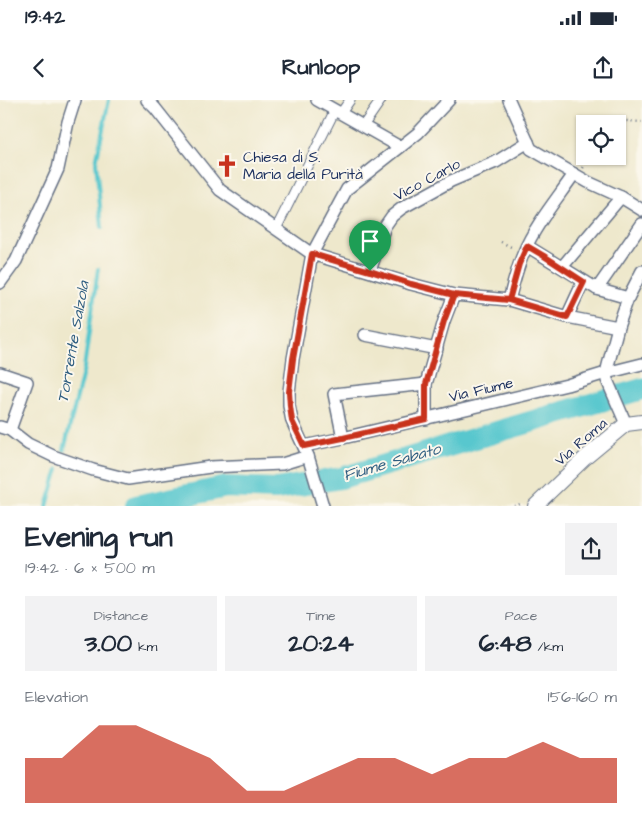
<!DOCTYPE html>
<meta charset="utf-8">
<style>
body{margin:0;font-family:"Architects Daughter",sans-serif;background:#f2f2f3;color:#1f2937;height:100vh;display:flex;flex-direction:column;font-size:19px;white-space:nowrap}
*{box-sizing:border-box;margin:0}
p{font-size:16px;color:#747a83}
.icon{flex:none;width:28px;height:28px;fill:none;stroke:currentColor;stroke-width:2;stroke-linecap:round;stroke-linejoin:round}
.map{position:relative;height:406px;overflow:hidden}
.panel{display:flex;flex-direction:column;background:#fff;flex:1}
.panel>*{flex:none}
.buttons{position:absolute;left:576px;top:15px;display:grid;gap:10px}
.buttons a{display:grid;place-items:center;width:50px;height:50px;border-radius:0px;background:#fff;box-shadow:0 1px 4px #0004;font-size:25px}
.pin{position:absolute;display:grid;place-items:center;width:42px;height:42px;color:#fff;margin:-51px -21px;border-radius:50% 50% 50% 0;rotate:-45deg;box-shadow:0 0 5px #0007}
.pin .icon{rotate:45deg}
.round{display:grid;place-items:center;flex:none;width:52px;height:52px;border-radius:0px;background:#f2f2f3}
.head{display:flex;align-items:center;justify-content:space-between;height:85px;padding:0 25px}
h1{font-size:28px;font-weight:700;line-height:38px}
.figures{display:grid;grid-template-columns:repeat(3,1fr);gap:8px;height:85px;padding:5px 25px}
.figures div{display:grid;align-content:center;border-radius:0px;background:#f2f2f3;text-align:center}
.figures b{font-size:25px;font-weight:700}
.figures small{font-size:14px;font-weight:400}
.figures p{font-size:14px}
.chart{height:140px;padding:10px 25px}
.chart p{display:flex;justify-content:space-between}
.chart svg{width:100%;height:90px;margin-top:5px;fill:#c8321e;opacity:.7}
.status{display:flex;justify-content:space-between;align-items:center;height:35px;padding:0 25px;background:#fff;direction:ltr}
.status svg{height:14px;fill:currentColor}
header{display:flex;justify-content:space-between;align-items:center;height:65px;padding:0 25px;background:#fff;font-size:22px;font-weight:700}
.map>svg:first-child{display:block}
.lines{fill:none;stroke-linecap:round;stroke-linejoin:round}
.stream{stroke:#59c7ce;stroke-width:4}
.river{stroke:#59c7ce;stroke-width:22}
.pedestrian-casing{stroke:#657084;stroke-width:11}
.minor-casing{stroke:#657084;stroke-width:14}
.tertiary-casing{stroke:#657084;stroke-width:16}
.path{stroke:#657084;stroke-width:2.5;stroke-dasharray:1 4;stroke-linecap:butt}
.pedestrian{stroke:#fff;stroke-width:9}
.minor{stroke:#fff;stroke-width:11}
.tertiary{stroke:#fff;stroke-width:14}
.route-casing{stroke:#fff;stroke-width:10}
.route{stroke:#c8321e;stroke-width:6}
.labels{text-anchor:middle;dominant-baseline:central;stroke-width:4;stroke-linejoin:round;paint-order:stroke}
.poi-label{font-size:15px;fill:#1b2f5e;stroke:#fbf7ec;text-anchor:start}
.street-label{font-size:15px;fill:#1b2f5e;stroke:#fbf7ec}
.water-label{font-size:16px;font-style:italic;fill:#2e5d80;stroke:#fbf7ec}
</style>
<div class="status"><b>19:42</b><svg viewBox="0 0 49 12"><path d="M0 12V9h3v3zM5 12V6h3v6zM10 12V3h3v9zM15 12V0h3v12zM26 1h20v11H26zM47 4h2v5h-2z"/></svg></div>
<header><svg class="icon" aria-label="back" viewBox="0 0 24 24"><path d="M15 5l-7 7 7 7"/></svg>Runloop<svg class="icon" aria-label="share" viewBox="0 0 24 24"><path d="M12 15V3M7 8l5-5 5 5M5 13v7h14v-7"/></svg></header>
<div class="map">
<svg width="642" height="406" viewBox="0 0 642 406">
<rect width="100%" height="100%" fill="#fbf7ec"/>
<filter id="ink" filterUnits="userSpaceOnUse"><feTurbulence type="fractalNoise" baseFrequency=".02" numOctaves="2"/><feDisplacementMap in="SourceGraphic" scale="10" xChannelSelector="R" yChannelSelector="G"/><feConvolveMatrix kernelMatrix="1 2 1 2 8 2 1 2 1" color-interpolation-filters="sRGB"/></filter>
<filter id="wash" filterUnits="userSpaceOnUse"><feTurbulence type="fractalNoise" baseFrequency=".0096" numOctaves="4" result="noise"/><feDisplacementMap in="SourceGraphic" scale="20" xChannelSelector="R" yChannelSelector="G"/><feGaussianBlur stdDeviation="1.12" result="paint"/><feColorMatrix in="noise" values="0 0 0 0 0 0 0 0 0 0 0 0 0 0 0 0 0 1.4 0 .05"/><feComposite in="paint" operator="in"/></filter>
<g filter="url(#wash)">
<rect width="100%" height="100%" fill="#eee8cc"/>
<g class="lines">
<g class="stream">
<polyline points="102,128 96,62 109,0"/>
<polyline points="64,350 84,268 98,169"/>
<polyline points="47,406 58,369"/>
</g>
<polyline class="river" points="136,406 226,387 277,389 341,378 642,289"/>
</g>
</g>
<g filter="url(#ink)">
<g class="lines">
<defs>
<g id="pedestrian">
<polyline points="341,13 350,0"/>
<polyline points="363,26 381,0"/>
<polyline points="276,129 335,10"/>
</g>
<g id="minor">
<polyline points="147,0 155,8 220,90 312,154 411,184 454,195 509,200 567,217 618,227"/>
<polyline points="317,0 400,47"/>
<polyline points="509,0 531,49 588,82 621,97 642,110"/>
<polyline points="527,146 597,189"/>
<polyline points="562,167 621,97"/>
<polyline points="370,171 385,126 392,116 402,108 451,81 496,62 528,42"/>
<polyline points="0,183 16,161 58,69 68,22 75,0"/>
<polyline points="628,198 597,189 642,124"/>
<path d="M509,200C513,184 517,168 524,152C535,125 557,99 574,74"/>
<polyline points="567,217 583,182"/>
<polyline points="365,235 437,249"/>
<polyline points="0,273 27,282 10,330"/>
<polyline points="426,319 426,284 444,221 454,195"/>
<polyline points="626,324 607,280 606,273 618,227 628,198 642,171"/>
<polyline points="0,327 10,330 28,344 53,356 93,370 128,379 210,367 282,364 308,356"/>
<polyline points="343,338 334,294 426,284"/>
<polyline points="304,346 343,338 567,285 606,273 642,264"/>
<polyline points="323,406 308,356 292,321 289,306 289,292 293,259 312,154 347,89 418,33 449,0"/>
</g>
<polyline id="tertiary" points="535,406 585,358 626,324 642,322"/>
</defs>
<use href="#pedestrian" class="pedestrian-casing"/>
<use href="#minor" class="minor-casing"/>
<use href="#tertiary" class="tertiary-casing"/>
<g class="path">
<polyline points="608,24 613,20 642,22"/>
<polyline points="583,68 590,56"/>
<polyline points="501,142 513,148"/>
<polyline points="514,406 523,403"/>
</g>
<use href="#pedestrian" class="pedestrian"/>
<use href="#minor" class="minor"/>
<use href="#tertiary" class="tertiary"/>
</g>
</g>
<g class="lines" filter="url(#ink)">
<defs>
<polyline id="route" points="370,171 312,154 293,259 289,292 290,306 292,321 304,346 343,338 426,319 426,284 444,221 454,195 509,200 567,217 584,182 544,156 527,146 519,164 509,200 454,195 411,184 370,171"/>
</defs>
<use href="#route" class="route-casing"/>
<use href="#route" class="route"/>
</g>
<defs>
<symbol id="church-bare" viewBox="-9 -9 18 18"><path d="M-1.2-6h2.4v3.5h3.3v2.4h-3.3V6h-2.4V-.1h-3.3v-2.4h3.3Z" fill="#c8321e" stroke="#fbf7ec" stroke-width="2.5" paint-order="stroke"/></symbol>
</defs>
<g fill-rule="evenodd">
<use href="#church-bare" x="211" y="50" width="32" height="32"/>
</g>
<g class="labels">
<g class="poi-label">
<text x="243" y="57">Chiesa di S.<tspan x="243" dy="17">Maria della Purità</tspan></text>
</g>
<g class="street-label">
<text transform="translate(427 80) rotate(-28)">Vico Carlo</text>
<text transform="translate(481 290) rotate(-13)">Via Fiume</text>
<text transform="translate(581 342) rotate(-41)">Via Roma</text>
</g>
<g class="water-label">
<text transform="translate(73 242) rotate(-80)">Torrente Salzola</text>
<text transform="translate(392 362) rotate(-16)">Fiume Sabato</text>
</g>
</g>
</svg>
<div class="buttons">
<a><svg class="icon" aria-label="locate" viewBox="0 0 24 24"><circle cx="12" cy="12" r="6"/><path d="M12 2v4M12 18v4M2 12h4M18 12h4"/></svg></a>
</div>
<div class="pin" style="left:370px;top:171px;background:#1e9e55"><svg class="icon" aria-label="arrive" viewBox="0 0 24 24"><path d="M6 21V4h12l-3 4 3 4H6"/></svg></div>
</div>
<section class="panel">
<div class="head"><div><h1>Evening run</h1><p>19:42 · 6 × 500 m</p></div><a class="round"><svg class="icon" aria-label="share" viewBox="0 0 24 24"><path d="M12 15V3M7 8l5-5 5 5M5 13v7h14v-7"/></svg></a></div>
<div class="figures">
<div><p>Distance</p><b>3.00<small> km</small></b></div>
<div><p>Time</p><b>20:24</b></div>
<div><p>Pace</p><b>6:48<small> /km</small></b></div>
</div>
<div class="chart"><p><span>Elevation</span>156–160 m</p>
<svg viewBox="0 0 160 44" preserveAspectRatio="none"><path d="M0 44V22L10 22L20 6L30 6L40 14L50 22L60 38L70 38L80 30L90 22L100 22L110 30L120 22L130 22L140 14L150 22L160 22V44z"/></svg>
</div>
</section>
